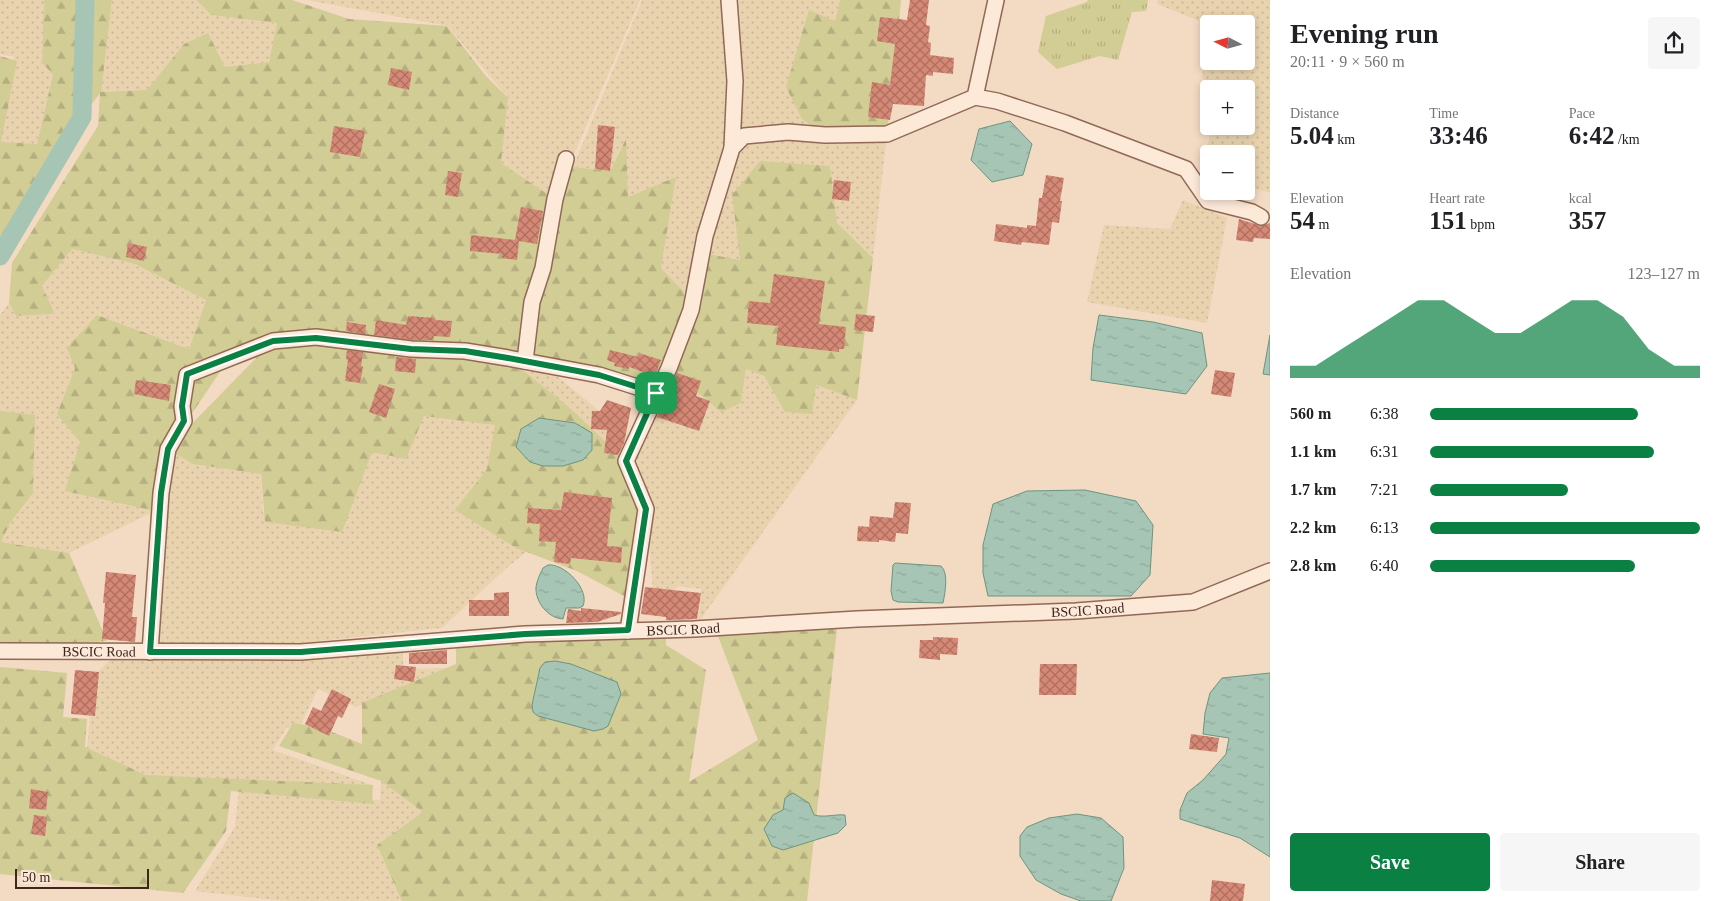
<!DOCTYPE html>
<meta charset="utf-8">
<style>
body{margin:0;font-family:Georgia,serif;background:#f6f6f6;color:#202124;height:100vh;display:flex;flex-direction:column;font-size:19px;white-space:nowrap}
*{box-sizing:border-box;margin:0}
p{font-size:16px;color:#757577}
.icon{flex:none;width:28px;height:28px;fill:none;stroke:currentColor;stroke-width:2;stroke-linecap:round;stroke-linejoin:round}
.map{position:relative;flex:1;overflow:hidden}
.sheet{display:flex;flex-direction:column;background:#fff;width:450px}
.sheet>*{flex:none}
.needle{width:32px;rotate:276deg}
.tools{position:absolute;left:1200px;top:15px;display:grid;gap:10px}
.tools a{display:grid;place-items:center;width:55px;height:55px;border-radius:5px;background:#fff;box-shadow:0 2px 8px #0003;font-size:25px}
.scale{position:absolute;left:15px;bottom:12px;width:134px;box-sizing:border-box;padding-left:5px;border:2px solid #3e261d;border-top:0;font-size:14px;line-height:18px;white-space:nowrap;color:#3e261d;-webkit-text-stroke:4px #f9e6d4;paint-order:stroke}
.pin{position:absolute;display:grid;place-items:center;width:42px;height:42px;color:#fff;margin:-21px;border-radius:10px;box-shadow:0 2px 8px #0006}
.round{display:grid;place-items:center;flex:none;width:52px;height:52px;border-radius:5px;background:#f6f6f6}
.summary{display:flex;align-items:center;justify-content:space-between;height:85px;padding:0 20px}
h1{font-size:28px;font-weight:700;line-height:38px}
.figures{display:grid;grid-template-columns:repeat(3,1fr);gap:8px;height:85px;padding:5px 20px}
.figures div{display:grid;align-content:center}
.figures b{font-size:25px;font-weight:700}
.figures small{font-size:14px;font-weight:400}
.figures p{font-size:14px}
.chart{height:140px;padding:10px 20px}
.chart p{display:flex;justify-content:space-between}
.chart svg{width:100%;height:90px;margin-top:5px;fill:#0b8043;opacity:.7}
.action{display:flex;gap:10px;margin-top:auto;padding:10px 20px}
.action a{flex:1;height:58px;border-radius:5px;background:#0b8043;color:#fff;font-size:20px;font-weight:700;line-height:58px;text-align:center}
.action a+a{background:#f6f6f6;color:#202124}
ul{padding:0 20px;list-style:none;font-size:16px}
li{display:grid;grid-template-columns:80px 60px 1fr;align-items:center;height:38px}
li i{height:12px;border-radius:6px;background:#0b8043}
main{display:flex;flex:1;min-height:0}
.map>svg:first-child{display:block}
.farmland{fill:url(#farmland-dots)}
.grass{fill:url(#grass-tufts)}
.forest{fill:url(#forest-firs);fill-rule:evenodd}
.water{fill:url(#water-ripples);stroke:#6b9581}
.lines{fill:none;stroke-linecap:round;stroke-linejoin:round}
.canal{stroke:#a6c5b5;stroke-width:19}
.building{fill:url(#building-cross-hatch)}
.street-casing{stroke:#906957;stroke-width:18}
.street{stroke:#fce9d8;stroke-width:15}
.route-casing{stroke:#fff;stroke-width:10}
.route{stroke:#0b8043;stroke-width:6}
.labels{text-anchor:middle;dominant-baseline:central;stroke-width:4;stroke-linejoin:round;paint-order:stroke}
.street-label{font-size:14px;fill:#3e261d;stroke:#f9e6d4}
</style>
<main>
<div class="map">
<svg width="1270" height="901" viewBox="0 0 1270 901">
<defs>
<pattern id="farmland-dots" width="8" height="8" patternUnits="userSpaceOnUse" patternTransform="scale(1.25)"><rect width="8" height="8" fill="#e9d3af"/><path d="M2 2h.1M6 6h.1" fill="none" stroke="#c9b596" stroke-width="1.8" stroke-linecap="round"/></pattern>
<pattern id="grass-tufts" width="24" height="20" patternUnits="userSpaceOnUse" patternTransform="scale(1.25)"><rect width="24" height="20" fill="#d2cc95"/><path d="M3 7l-1-3M5 7V3M7 7l1-3M15 17l-1-3M17 17v-4M19 17l1-3" fill="none" stroke="#b5af80"/></pattern>
<pattern id="forest-firs" width="22" height="20" patternUnits="userSpaceOnUse" patternTransform="scale(1.25)"><rect width="22" height="20" fill="#d2cc95"/><path d="M5 1l3.5 6h-7zM16 11l3.5 6h-7z" fill="#b5af80"/></pattern>
<pattern id="water-ripples" width="26" height="14" patternUnits="userSpaceOnUse" patternTransform="scale(1.25)"><rect width="26" height="14" fill="#a6c5b5"/><path d="M2 4q2-2 4 0t4 0M15 11q2-2 4 0t4 0" fill="none" stroke="#90a99b"/></pattern>
<pattern id="building-cross-hatch" width="8" height="8" patternUnits="userSpaceOnUse" patternTransform="scale(1.25)"><rect width="8" height="8" fill="#d58875"/><path d="M0 0l8 8M0 8l8-8" fill="none" stroke="#ae6f5f"/></pattern>
</defs>
<rect width="100%" height="100%" fill="#f3dac3"/>
<g class="farmland">
<polygon points="0,0 44,0 42,63 53,73 37,144 1,142 14,57 0,54"/>
<polygon points="112,0 197,0 211,15 277,23 269,62 225,67 208,33 184,44 147,90 100,92"/>
<polygon points="307,0 640,0 555,199 501,163 508,98 448,26"/>
<polygon points="642,0 840,0 835,21 809,11 887,134 873,258 837,223 830,166 732,195 740,260 691,310 683,291 661,268 676,177 628,197 625,140 610,171 573,167"/>
<polygon points="1157,0 1270,0 1270,193 1246,186 1246,154 1209,154 1209,174 1201,172 1212,126 1246,126 1246,89 1212,89 1202,77 1209,31 1209,61 1246,61 1246,24 1209,24 1209,25 1157,4"/>
<polygon points="1183,200 1227,218 1207,323 1087,302 1104,225 1170,229"/>
<polygon points="72,249 135,264 206,299 189,349 98,315 68,348 75,368 57,414 81,442 66,491 155,511 69,553 1,542 10,523 33,493 35,416 0,411 0,315 9,303 16,316 55,314 42,286"/>
<polygon points="669,368 741,403 746,369 764,376 785,412 815,385 857,400 698,623 701,589 678,586 674,590 653,589 646,509 628,467 502,572 442,628 300,643 149,643 166,440 260,465 263,513 341,523 371,443 429,389 483,370 553,373 635,440"/>
<polygon points="403,652 403,669 451,668 356,707 318,689 299,728 312,733 287,727 273,750 375,786 149,776 87,749 93,677 113,657 295,656"/>
<polygon points="381,781 424,812 377,845 403,901 283,901 195,891 235,827 239,787 380,800"/>
</g>
<polygon class="grass" points="1088,0 1148,0 1146,11 1132,12 1118,60 1100,56 1057,69 1038,52 1046,16 1087,2"/>
<g class="forest">
<path d="M44,0H85L83,107L94,0H112L101,92L147,90L184,44L208,33L225,67L269,62L277,23L211,15L197,0H292L349,19L447,26L485,75L508,98L501,163L555,199L560,182L573,167L610,171L626,139L628,197L676,177L661,268L683,291L688,301L702,253L740,260L732,195L760,161L830,166L837,223L873,258L857,400L816,385L812,414L785,412L764,376L746,369L741,403L721,412L669,368L656,393L509,359L570,408L626,461L646,509L626,597L577,571L516,548L455,510L487,469L495,425L424,416L406,459L372,452L342,532L265,522L261,474L193,464L168,449L155,511L65,491L80,442L57,414L75,368L67,348L97,315L189,349L206,300L135,264L72,249L42,286L55,314L16,316L9,303L12,263L98,126L100,93L82,117L0,256V56L17,61L1,142L37,144L53,74L42,63ZM272,342L170,446L230,357Z"/>
<polygon points="840,0 901,0 887,134 825,135 802,119 786,87 809,10 835,21"/>
<polygon points="0,411 35,415 33,493 10,523 1,542 69,553 107,641 15,647 0,646"/>
<polygon points="837,629 807,901 402,901 377,845 423,812 381,781 279,746 293,723 320,727 362,744 362,703 456,664 456,647 666,633 666,645 706,670 689,782 758,740 716,631"/>
<polygon points="0,667 67,673 63,717 87,719 85,747 146,775 373,785 372,804 231,791 226,831 183,893 0,874"/>
</g>
<g class="water">
<polygon points="1010,121 1032,144 1023,175 992,182 971,160 979,129"/>
<polygon points="1099,315 1153,322 1202,333 1207,366 1186,394 1091,380 1093,348"/>
<polygon points="1270,335 1270,375 1263,374"/>
<polygon points="539,418 575,423 592,433 592,450 583,460 563,466 543,466 530,462 516,447 521,429"/>
<polygon points="1085,490 1136,501 1153,525 1150,575 1131,596 988,596 983,573 983,545 993,504 1027,491"/>
<path d="M895,563L941,566C949,573 945,593 943,603L898,602L893,600L891,591L893,565Z"/>
<path d="M548,565C564,563 590,589 583,606L579,608H566L563,619C548,618 535,602 536,587C537,580 540,574 543,568Z"/>
<polygon points="555,661 571,664 617,682 621,694 608,726 603,729 594,731 538,716 533,712 532,705 540,668 545,662"/>
<polygon points="1270,673 1270,857 1240,838 1180,819 1180,810 1187,793 1203,780 1226,754 1229,738 1203,734 1205,713 1210,693 1222,678"/>
<path d="M793,793L809,803L814,815C825,818 834,814 845,815L846,825L838,833L783,850L772,846L764,829L773,815L783,810L785,798Z"/>
<polygon points="1077,814 1101,818 1123,837 1124,868 1111,901 1081,901 1061,894 1036,880 1020,856 1020,836 1027,827 1049,818"/>
</g>
<g class="lines">
<polyline class="canal" points="0,256 82,117 85,0"/>
</g>
<g class="building">
<polygon points="910,0 929,0 926,25 930,26 928,42 931,43 930,55 954,58 953,74 933,72 933,76 926,75 924,106 893,104 890,120 868,117 872,82 890,85 895,44 877,41 880,17 907,20"/>
<polygon points="391,68 412,72 409,90 388,85"/>
<polygon points="598,125 615,127 610,171 595,169"/>
<polygon points="334,126 365,131 360,157 330,152"/>
<polygon points="448,171 462,173 458,197 445,195"/>
<polygon points="1046,175 1064,178 1060,201 1062,201 1059,223 1052,222 1049,245 1022,242 1021,245 994,241 996,224 1027,228 1027,225 1036,226 1039,198 1042,198"/>
<polygon points="834,180 851,182 849,201 832,199"/>
<polygon points="521,207 543,211 537,244 519,241 517,260 502,258 502,254 470,251 471,235 515,240"/>
<polygon points="1239,219 1261,226 1270,223 1270,239 1254,238 1253,242 1236,240"/>
<polygon points="128,243 147,247 144,261 126,257"/>
<polygon points="774,274 825,281 819,324 846,327 844,349 839,349 839,352 776,345 778,326 747,323 749,301 770,303"/>
<polygon points="856,314 875,316 873,332 854,330"/>
<polygon points="408,316 435,318 435,320 452,321 450,337 434,336 433,340 412,340 374,335 376,320 406,325"/>
<polygon points="347,322 366,325 365,334 346,331"/>
<polygon points="347,350 363,352 361,366 363,367 360,383 345,381 348,360 346,359"/>
<polygon points="610,350 638,357 639,353 661,360 655,376 629,367 629,369 614,366 615,363 607,360"/>
<polygon points="396,357 416,359 415,373 395,371"/>
<polygon points="1215,370 1235,373 1231,397 1211,394"/>
<polygon points="677,373 701,381 696,396 710,401 699,431 657,417"/>
<polygon points="136,380 171,385 169,401 134,394"/>
<polygon points="379,384 395,389 386,418 369,412"/>
<polygon points="607,400 631,408 624,443 618,455 604,453 607,430 591,429 592,411 600,411"/>
<polygon points="564,492 612,498 607,546 622,547 621,563 571,558 570,564 554,562 556,542 539,541 540,524 527,523 528,508 561,510"/>
<polygon points="895,502 911,503 908,534 896,533 895,542 879,540 879,542 857,541 858,526 869,527 870,516 893,518"/>
<polygon points="106,572 136,575 132,617 137,617 135,642 102,639 105,603 103,603"/>
<polygon points="645,587 701,593 697,619 670,620 666,620 666,617 641,614"/>
<polygon points="509,592 509,616 469,616 469,600 494,600 494,593"/>
<polygon points="581,608 621,612 621,614 597,622 566,623 568,609 581,611"/>
<polygon points="933,637 958,638 957,655 940,654 940,660 919,658 920,640 933,640"/>
<polygon points="447,650 447,664 409,664 409,653"/>
<polygon points="1040,664 1077,664 1076,695 1039,695"/>
<polygon points="396,665 416,667 414,682 394,679"/>
<polygon points="75,670 99,672 95,716 71,714"/>
<polygon points="332,689 351,699 342,718 338,716 329,736 305,724 313,707 321,711"/>
<polygon points="1191,734 1219,738 1217,752 1189,749"/>
<polygon points="31,789 48,792 46,810 29,808"/>
<polygon points="34,815 47,817 45,836 31,834"/>
<polygon points="1212,880 1245,884 1243,901 1210,901"/>
</g>
<g class="lines">
<defs>
<g id="street">
<polyline points="729,0 735,81 732,148"/>
<polyline points="975,97 997,101 1065,123 1186,169 1208,201 1252,212 1261,217"/>
<polyline points="525,361 532,302 543,268 555,199 566,159"/>
<polyline points="628,631 646,509 626,461 669,368 691,310 705,236 732,148 744,136 788,132 825,135 887,134 975,97 996,0"/>
<path id="s1" d="M0,651L301,652L525,634L694,629L857,619L1076,611L1193,602L1270,571"/>
<polyline points="150,652 161,493 168,449 184,421 182,406 187,375 273,341 316,337 411,349 465,351 508,358 599,375 656,393"/>
</g>
</defs>
<use href="#street" class="street-casing"/>
<use href="#street" class="street"/>
</g>
<g class="lines">
<defs>
<polygon id="route" points="316,338 411,349 465,351 508,358 599,375 656,393 626,461 646,509 628,630 525,634 301,652 150,652 161,493 168,449 184,421 182,406 187,374 273,341"/>
</defs>
<use href="#route" class="route-casing"/>
<use href="#route" class="route"/>
</g>
<g class="labels">
<g class="street-label">
<text stroke="none"><textPath href="#s1" startOffset="1089">BSCIC Road</textPath></text>
<text stroke="none"><textPath href="#s1" startOffset="684">BSCIC Road</textPath></text>
<text stroke="none"><textPath href="#s1" startOffset="99">BSCIC Road</textPath></text>
</g>
</g>
</svg>
<div class="tools">
<a><svg class="needle" viewBox="-14 -14 28 28"><path d="M0-13l5 13h-10z" fill="#e53935"/><path d="M0 13l5-13h-10z" fill="#757577"/></svg></a>
<a>+</a>
<a>−</a>
</div>
<div class="scale">50 m</div>
<div class="pin" style="left:656px;top:393px;background:#1e9e55"><svg class="icon" aria-label="arrive" viewBox="0 0 24 24"><path d="M6 21V4h12l-3 4 3 4H6"/></svg></div>
</div>
<section class="sheet">
<div class="summary"><div><h1>Evening run</h1><p>20:11 · 9 × 560 m</p></div><a class="round"><svg class="icon" aria-label="share" viewBox="0 0 24 24"><path d="M12 15V3M7 8l5-5 5 5M5 13v7h14v-7"/></svg></a></div>
<div class="figures">
<div><p>Distance</p><b>5.04<small> km</small></b></div>
<div><p>Time</p><b>33:46</b></div>
<div><p>Pace</p><b>6:42<small> /km</small></b></div>
</div>
<div class="figures">
<div><p>Elevation</p><b>54<small> m</small></b></div>
<div><p>Heart rate</p><b>151<small> bpm</small></b></div>
<div><p>kcal</p><b>357</b></div>
</div>
<div class="chart"><p><span>Elevation</span>123–127 m</p>
<svg viewBox="0 0 160 44" preserveAspectRatio="none"><path d="M0 44V38L10 38L20 30L30 22L40 14L50 6L60 6L70 14L80 22L90 22L100 14L110 6L120 6L130 14L140 30L150 38L160 38V44z"/></svg>
</div>
<ul>
<li><b>560 m</b>6:38<i style="width:77%"></i></li>
<li><b>1.1 km</b>6:31<i style="width:83%"></i></li>
<li><b>1.7 km</b>7:21<i style="width:51%"></i></li>
<li><b>2.2 km</b>6:13<i style="width:100%"></i></li>
<li><b>2.8 km</b>6:40<i style="width:76%"></i></li>
</ul>
<div class="action"><a>Save</a><a>Share</a></div>
</section>
</main>
